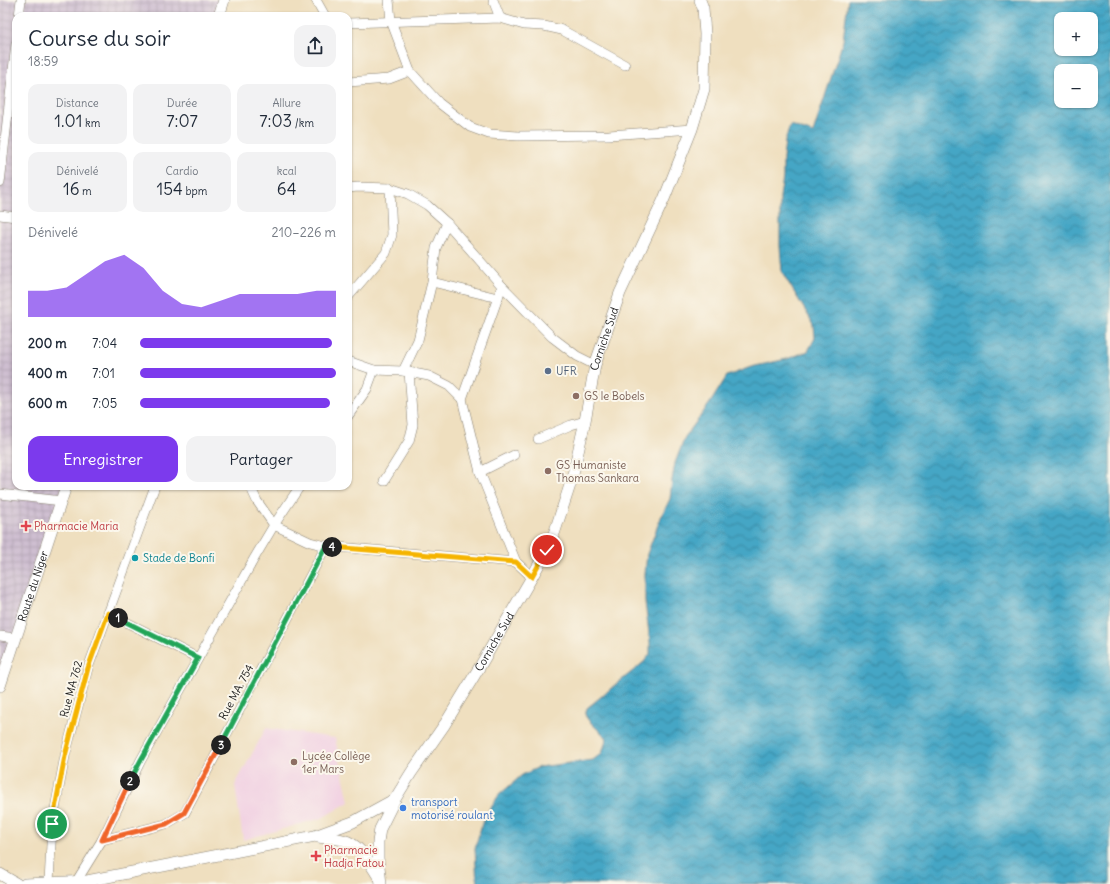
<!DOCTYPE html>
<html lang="fr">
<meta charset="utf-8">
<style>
body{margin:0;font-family:Delius,sans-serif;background:#f2f2f3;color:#1f2937;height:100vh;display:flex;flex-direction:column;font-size:15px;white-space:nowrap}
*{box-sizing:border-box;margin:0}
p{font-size:13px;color:#747a83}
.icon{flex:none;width:22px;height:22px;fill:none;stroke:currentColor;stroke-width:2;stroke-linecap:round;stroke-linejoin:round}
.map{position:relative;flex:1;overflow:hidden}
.drawer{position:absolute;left:12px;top:12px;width:340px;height:478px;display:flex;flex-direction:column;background:#fff;border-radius:12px;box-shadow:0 1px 3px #0004}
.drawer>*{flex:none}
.buttons{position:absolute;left:1054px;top:12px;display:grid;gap:8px}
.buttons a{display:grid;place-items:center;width:44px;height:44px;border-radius:8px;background:#fff;box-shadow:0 1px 3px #0004;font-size:20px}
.pin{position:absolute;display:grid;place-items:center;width:34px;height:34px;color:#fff;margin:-17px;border:2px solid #fff;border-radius:50%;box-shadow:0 1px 4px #0007}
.km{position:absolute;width:20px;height:20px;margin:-10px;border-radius:50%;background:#222;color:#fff;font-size:11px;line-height:20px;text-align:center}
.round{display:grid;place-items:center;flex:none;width:42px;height:42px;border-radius:12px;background:#f2f2f3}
.head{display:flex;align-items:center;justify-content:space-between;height:68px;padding:0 16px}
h1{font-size:22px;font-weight:600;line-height:30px}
.figures{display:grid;grid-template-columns:repeat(3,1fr);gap:6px;height:68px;padding:4px 16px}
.figures div{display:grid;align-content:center;border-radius:10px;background:#f2f2f3;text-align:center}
.figures b{font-size:17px;font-weight:600}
.figures small{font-size:11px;font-weight:400}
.figures p{font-size:11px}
.chart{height:112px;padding:8px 16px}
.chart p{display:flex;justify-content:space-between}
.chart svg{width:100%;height:72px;margin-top:4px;fill:#7c3aed;opacity:.7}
.primary-button{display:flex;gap:8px;margin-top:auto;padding:8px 16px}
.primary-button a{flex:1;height:46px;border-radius:12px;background:#7c3aed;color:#fff;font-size:16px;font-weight:600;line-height:46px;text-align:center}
.primary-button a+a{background:#f2f2f3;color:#1f2937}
ul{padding:0 16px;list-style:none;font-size:13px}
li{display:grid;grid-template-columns:64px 48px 1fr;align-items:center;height:30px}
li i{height:10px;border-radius:5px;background:#7c3aed}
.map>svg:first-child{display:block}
.built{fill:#f1d0e2}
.industrial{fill:url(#industrial-grid)}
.water{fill:url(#water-waves);stroke:#306170;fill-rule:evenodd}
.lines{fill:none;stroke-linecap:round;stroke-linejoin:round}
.minor-casing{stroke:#867e6e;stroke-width:10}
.major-casing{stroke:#867e6e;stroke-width:12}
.minor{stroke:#fff;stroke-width:9}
.major{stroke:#fff;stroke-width:11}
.split-1-casing{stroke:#fff;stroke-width:8}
.split-2-casing{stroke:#fff;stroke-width:8}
.split-3-casing{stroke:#fff;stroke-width:8}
.split-4-casing{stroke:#fff;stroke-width:8}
.split-5-casing{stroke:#fff;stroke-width:8}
.split-1{stroke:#f5b400;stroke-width:5}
.split-2{stroke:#22a559;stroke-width:5}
.split-3{stroke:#f0652b;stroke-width:5}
.split-4{stroke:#22a559;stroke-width:5}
.split-5{stroke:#f5b400;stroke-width:5}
.service-dot{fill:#5c6f8a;stroke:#fbf7ec;stroke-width:1.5}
.education-dot{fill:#8d6e63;stroke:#fbf7ec;stroke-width:1.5}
.health-dot{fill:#e0444e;stroke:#fbf7ec;stroke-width:1.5}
.culture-dot{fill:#0f9aa8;stroke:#fbf7ec;stroke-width:1.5}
.shop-dot{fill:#3f7fe0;stroke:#fbf7ec;stroke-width:1.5}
.labels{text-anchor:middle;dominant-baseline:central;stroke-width:4;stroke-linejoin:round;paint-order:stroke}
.street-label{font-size:11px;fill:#1c1c1c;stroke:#fbf7ec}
.service-label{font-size:11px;fill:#4e5e75;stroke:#fbf7ec;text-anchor:start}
.education-label{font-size:11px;fill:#785e54;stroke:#fbf7ec;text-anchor:start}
.health-label{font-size:11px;fill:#be3a42;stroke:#fbf7ec;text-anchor:start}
.culture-label{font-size:11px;fill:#0d838f;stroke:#fbf7ec;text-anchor:start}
.shop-label{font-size:11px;fill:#366cbe;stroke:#fbf7ec;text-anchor:start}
</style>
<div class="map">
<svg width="1110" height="884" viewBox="0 0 1110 884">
<defs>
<pattern id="industrial-grid" width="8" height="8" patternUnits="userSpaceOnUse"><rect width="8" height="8" fill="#cebed0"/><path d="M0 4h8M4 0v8" fill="none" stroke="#b0a3b2"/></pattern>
<pattern id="water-waves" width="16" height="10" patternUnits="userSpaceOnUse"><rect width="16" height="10" fill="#45a6c5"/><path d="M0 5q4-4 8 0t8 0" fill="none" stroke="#39869f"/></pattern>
</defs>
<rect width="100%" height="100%" fill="#fbf7ec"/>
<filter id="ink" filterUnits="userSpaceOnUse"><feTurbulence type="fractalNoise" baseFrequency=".025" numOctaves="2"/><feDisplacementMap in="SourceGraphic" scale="8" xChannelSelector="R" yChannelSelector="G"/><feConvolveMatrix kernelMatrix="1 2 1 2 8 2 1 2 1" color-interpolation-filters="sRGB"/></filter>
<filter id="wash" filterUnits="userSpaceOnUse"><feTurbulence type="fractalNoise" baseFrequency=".012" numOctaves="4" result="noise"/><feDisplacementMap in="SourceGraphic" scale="16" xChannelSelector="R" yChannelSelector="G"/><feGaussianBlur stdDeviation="0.9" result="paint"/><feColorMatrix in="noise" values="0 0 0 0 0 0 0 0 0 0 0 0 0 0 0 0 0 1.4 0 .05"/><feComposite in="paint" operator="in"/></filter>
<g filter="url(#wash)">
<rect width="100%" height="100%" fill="#efdfbf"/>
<polygon class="built" points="266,728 335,738 349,802 322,818 243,840 235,785"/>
<polygon class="industrial" points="0,0 224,0 219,16 16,16 16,486 66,486 0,686"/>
<path class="water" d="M848,0H1110V884H477L475,848L482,824L489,810L499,795L522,775L539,767L593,760L602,753L607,738L589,721L585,715L587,708L644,662L650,654V641L645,602V574L647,554L661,517L670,499L672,480L675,463L685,437L710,403L727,376L751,367L787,359L808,351L815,338L814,325L782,272L780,246V197L783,178V158L785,141L790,125L813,133L843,41ZM1061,19H1091V49H1061ZM1061,71H1091V101H1061Z"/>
</g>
<g filter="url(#ink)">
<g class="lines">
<defs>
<g id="minor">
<polyline points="316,0 325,16"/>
<polyline points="389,0 391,21 410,71 439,103 470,127 489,134 518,136 609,135 692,129"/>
<polyline points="493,0 500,18"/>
<polyline points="19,16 21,0"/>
<polyline points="348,23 500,18 524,25 544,26 562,30 625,65"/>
<polyline points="348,82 389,79 410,71"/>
<polyline points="0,183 16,44"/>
<polyline points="348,188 358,187 390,188 408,194 427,205 447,223 502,286 552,337 577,356 595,365"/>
<polyline points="0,215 16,217"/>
<polyline points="432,282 498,298"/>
<polyline points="348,297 386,253 392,235 390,188"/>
<polyline points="348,361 374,370 403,371 429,376 449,386 462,399 480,472 516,562 532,577"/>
<polyline points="403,371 418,340 432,282 436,248 447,223"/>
<polyline points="462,399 502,286"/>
<polyline points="348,416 367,389 374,370"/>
<polyline points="538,439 571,425 585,421"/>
<polyline points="480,472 514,455"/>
<polyline points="384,481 409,441 413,425 409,372"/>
<polyline points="250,486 257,501 274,525 310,542 326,546 516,562"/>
<polyline points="0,494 62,501"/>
<polyline points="108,613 198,658"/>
<polyline points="0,636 16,638"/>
<polyline points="102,840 166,824 185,813 326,546"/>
<polyline points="76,882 102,840 141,760 255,557 274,525 300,486"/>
<polyline points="49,883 52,825 65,756 88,668 155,486"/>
</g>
<g id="major">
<polyline points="219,16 224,0"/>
<path id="s1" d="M0,686L66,486"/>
<path d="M318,837C326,838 335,838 343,840C360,844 369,862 378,876"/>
<polyline points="0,874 17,884"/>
<polyline points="25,884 87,881 315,836 353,822 395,799"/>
<path id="s2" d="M381,884L378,858V842L380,829L395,799L411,773L445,724L479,668L532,577L547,550L555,531L572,479L585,421L595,365L620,293L664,199L692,129L704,89L705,34L703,8L700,0"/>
</g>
</defs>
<use href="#minor" class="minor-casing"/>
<use href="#major" class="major-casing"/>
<use href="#minor" class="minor"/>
<use href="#major" class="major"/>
</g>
</g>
<g class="lines" filter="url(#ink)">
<defs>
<polyline id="split-1" points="52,824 65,756 88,668 108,613 118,618"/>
<polyline id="split-2" points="118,618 198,658 141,760 130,781"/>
<polyline id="split-3" points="130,781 102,840 166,824 184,813 221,745"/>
<polyline id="split-4" points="221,745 326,546 332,547"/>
<polyline id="split-5" points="332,547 516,562 532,577 547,550"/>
</defs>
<use href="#split-1" class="split-1-casing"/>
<use href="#split-2" class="split-2-casing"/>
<use href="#split-3" class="split-3-casing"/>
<use href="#split-4" class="split-4-casing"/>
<use href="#split-5" class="split-5-casing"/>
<use href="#split-1" class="split-1"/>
<use href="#split-2" class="split-2"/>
<use href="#split-3" class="split-3"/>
<use href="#split-4" class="split-4"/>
<use href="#split-5" class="split-5"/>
</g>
<circle class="service-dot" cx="548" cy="371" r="4"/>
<g class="education-dot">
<circle cx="576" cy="396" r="4"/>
<circle cx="548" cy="471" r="4"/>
<circle cx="294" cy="762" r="4"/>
</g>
<g class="health-dot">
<path d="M24 520h4v4h4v4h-4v4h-4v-4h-4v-4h4z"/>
<path d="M314 850h4v4h4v4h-4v4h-4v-4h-4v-4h4z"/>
</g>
<circle class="culture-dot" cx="135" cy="558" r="4"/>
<circle class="shop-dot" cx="403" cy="808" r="4"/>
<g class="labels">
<g class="street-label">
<text stroke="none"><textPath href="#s2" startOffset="600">Corniche Sud</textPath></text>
<text stroke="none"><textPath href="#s1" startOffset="105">Route du Niger</textPath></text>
<text stroke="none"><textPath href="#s2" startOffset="275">Corniche Sud</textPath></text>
<text transform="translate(71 689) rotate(-75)">Rue MA 762</text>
<text transform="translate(236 692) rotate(-62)">Rue MA. 754</text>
</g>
<g class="service-label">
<text x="556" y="371">UFR</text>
</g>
<g class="education-label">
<text x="584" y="396">GS le Bobels</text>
<text x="556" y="465">GS Humaniste<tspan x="556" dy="13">Thomas Sankara</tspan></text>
<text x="302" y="756">Lycée Collège<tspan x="302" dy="13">1er Mars</tspan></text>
</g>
<g class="health-label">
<text x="34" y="526">Pharmacie Maria</text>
<text x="324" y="850">Pharmacie<tspan x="324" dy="13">Hadja Fatou</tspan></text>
</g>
<g class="culture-label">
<text x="143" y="558">Stade de Bonfi</text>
</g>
<g class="shop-label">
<text x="411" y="802">transport<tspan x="411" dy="13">motorisé roulant</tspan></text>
</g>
</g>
</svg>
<div class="buttons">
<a>+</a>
<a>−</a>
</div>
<div class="pin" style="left:52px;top:824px;background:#1e9e55"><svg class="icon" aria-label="arrive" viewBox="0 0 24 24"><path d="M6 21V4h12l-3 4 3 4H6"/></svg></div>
<div class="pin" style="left:547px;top:550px;background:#d93025"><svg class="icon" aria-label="check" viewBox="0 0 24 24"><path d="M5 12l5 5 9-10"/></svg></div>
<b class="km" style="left:118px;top:618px">1</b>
<b class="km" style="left:130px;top:781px">2</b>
<b class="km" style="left:221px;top:745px">3</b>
<b class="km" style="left:332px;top:547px">4</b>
<section class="drawer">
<div class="head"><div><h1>Course du soir</h1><p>18:59</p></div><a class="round"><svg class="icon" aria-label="share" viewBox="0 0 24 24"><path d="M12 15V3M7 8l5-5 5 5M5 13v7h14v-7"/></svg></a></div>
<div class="figures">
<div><p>Distance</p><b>1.01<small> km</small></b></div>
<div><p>Durée</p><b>7:07</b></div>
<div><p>Allure</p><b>7:03<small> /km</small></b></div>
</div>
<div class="figures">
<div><p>Dénivelé</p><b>16<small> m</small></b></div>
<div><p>Cardio</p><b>154<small> bpm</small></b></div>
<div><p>kcal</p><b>64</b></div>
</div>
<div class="chart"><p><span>Dénivelé</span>210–226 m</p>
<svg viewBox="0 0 160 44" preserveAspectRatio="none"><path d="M0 44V28L10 28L20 26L30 18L40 10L50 6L60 14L70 28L80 36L90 38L100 34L110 30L120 30L130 30L140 30L150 28L160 28V44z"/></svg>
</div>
<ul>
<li><b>200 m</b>7:04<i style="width:98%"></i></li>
<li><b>400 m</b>7:01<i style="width:100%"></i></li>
<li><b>600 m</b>7:05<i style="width:97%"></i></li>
</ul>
<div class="primary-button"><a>Enregistrer</a><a>Partager</a></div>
</section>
</div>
